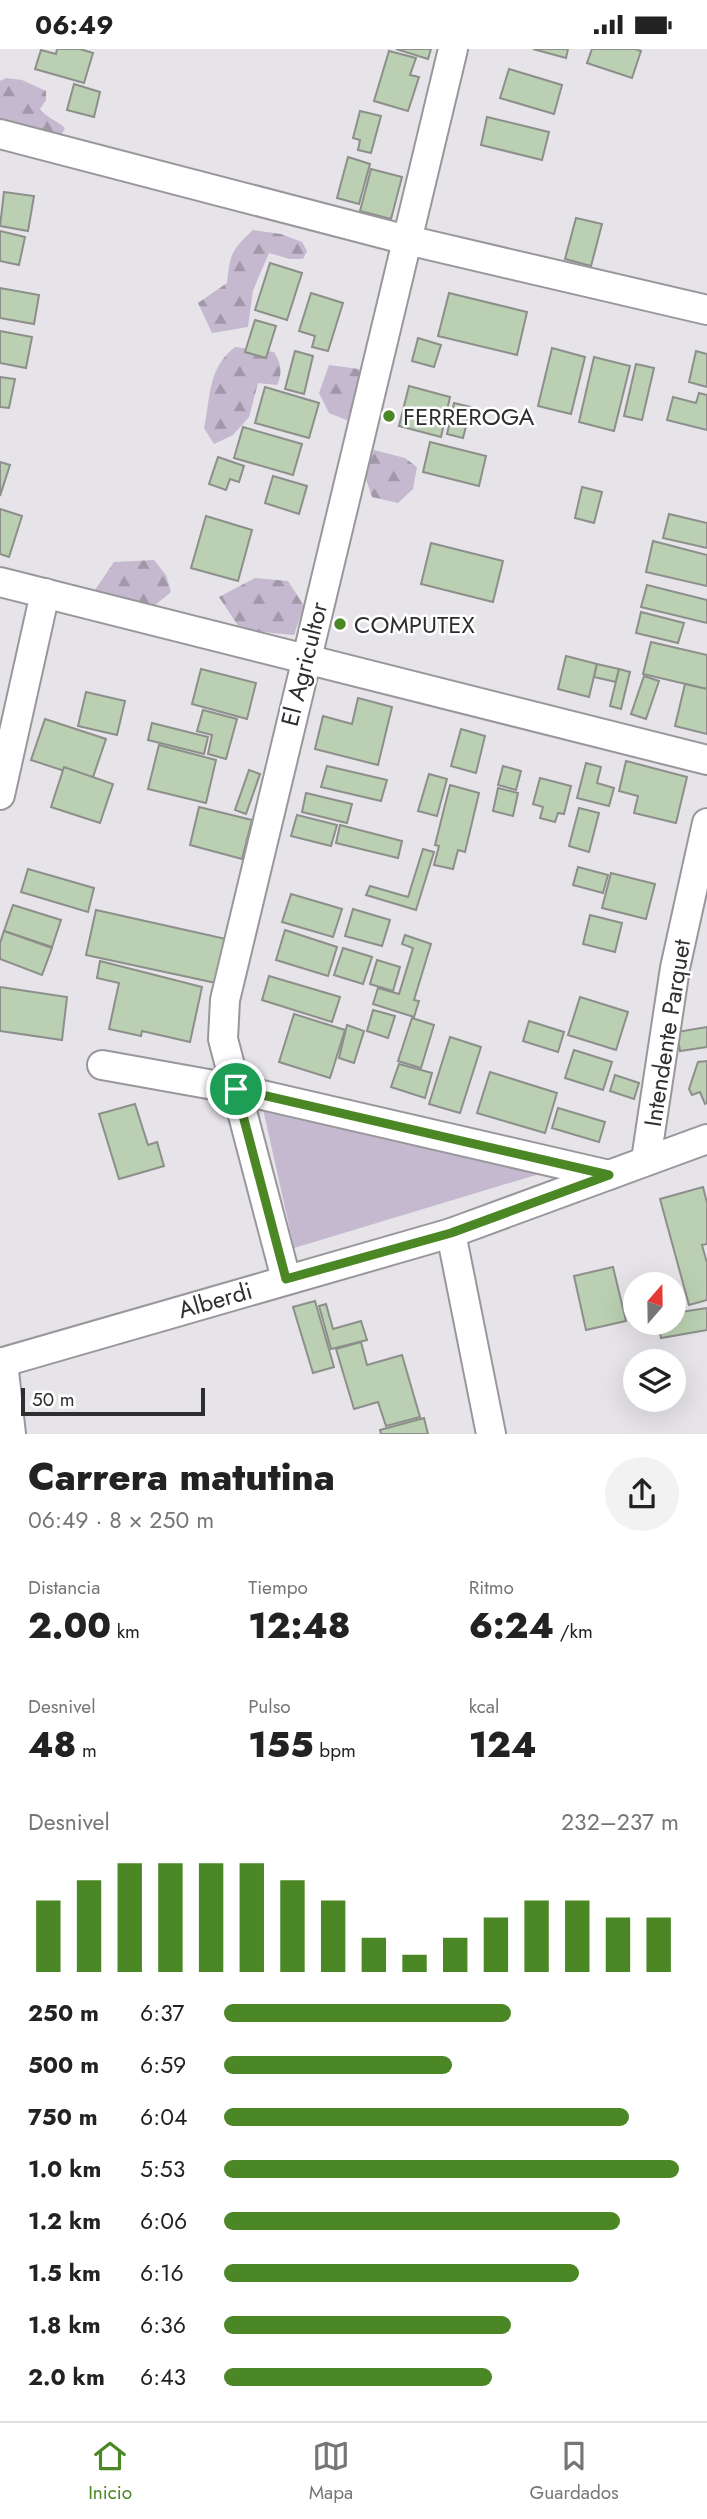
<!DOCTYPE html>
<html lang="es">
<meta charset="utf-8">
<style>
body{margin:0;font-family:Jost,sans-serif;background:#f2f2f2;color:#222;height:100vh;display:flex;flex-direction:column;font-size:26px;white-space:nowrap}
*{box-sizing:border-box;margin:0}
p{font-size:23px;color:#767676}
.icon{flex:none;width:38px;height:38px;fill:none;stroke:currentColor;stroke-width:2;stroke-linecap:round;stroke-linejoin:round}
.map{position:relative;height:1385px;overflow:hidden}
.sheet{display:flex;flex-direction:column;background:#fff;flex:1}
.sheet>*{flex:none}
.needle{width:46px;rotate:20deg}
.tools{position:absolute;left:623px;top:1223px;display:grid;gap:14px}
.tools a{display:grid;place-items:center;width:63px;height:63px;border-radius:50%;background:#fff;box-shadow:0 7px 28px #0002;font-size:35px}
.scale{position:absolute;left:21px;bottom:18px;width:184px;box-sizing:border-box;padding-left:7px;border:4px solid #2e2d2f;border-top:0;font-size:19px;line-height:24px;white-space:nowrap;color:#2e2d2f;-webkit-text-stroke:5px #fff;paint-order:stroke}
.pin{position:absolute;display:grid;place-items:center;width:60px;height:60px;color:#fff;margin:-30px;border:4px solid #fff;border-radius:50%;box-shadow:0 2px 7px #0007}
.round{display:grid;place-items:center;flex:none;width:74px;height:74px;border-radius:37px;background:#f2f2f2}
.head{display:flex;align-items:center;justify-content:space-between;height:119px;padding:0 28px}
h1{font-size:38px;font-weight:800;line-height:52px}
.stats{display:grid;grid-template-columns:repeat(3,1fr);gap:10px;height:119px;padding:7px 28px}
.stats div{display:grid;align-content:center}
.stats b{font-size:35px;font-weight:800}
.stats small{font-size:19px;font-weight:400}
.stats p{font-size:19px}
.chart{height:196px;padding:14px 28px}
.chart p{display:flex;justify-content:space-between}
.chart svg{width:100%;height:126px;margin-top:7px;stroke:#4b8725;stroke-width:6}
ul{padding:0 28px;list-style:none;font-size:23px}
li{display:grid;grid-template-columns:112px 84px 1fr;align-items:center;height:52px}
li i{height:18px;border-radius:9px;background:#4b8725}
.status{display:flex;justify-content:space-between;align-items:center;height:49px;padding:0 35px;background:#fff;direction:ltr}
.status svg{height:19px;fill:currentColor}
.dock{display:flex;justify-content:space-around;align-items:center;height:98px;border-top:2px solid #e0e0e0;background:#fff;font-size:19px;color:#767676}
.dock a{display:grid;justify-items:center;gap:4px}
.dock .selected{color:#4b8725}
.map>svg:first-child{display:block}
.green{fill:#c4b9ce}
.forest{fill:url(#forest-firs)}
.building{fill:#bbd0b2;stroke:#8c8f8a;stroke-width:2}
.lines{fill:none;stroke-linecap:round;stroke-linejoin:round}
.minor-casing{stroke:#9a979c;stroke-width:32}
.minor{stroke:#fff;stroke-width:28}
.route-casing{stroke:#fff;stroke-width:14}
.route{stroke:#4b8725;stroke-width:9}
.poi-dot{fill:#4b8725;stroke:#fff;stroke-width:2.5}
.labels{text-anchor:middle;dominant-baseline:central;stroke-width:5;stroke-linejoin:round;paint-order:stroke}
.poi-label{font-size:24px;fill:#2e2d2f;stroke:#fff;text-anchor:start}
.street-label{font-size:24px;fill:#2e2d2f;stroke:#fff}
</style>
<div class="status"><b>06:49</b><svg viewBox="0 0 49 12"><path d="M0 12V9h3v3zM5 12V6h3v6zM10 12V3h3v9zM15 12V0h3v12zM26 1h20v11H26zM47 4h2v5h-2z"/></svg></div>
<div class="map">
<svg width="707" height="1385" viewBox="0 0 707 1385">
<defs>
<pattern id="forest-firs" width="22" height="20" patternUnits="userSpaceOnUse" patternTransform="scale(1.75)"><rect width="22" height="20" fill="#c4b9ce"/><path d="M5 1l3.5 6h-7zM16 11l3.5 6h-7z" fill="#a097a8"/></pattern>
</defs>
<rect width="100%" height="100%" fill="#e6e3e9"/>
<polygon class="green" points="263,1060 549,1122 294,1199"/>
<g class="forest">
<path d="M6,29L22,31L46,42V51L40,60C47,69 56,71 65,79L59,90L0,76V32Z"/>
<path d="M253,181L281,185L302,193L307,202L303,210H290L269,204L253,241L248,278L212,284L198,254L227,234C230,206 231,201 253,181Z"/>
<path d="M235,298L274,303C281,314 283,323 277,336L258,334L249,368L233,386L214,395L204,379C211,348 207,320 235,298Z"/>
<polygon points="329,316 359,320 369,330 356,375 329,364 319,344"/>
<polygon points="374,401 405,409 417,418 413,440 398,454 372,448 364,424"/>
<polygon points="154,511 166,526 171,543 149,561 121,556 95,541 114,513"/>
<polygon points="255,529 288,532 304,557 294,586 241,581 219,548"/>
</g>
<g class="building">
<polygon points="57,0 80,0 93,4 84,34 35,20 41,1 56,5"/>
<polygon points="396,0 431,0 428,10"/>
<polygon points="533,0 568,0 566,9"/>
<polygon points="592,0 635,0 641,2 632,29 587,14"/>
<polygon points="389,2 416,9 410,26 419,28 408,62 374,52"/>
<polygon points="509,20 562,36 554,65 500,49"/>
<polygon points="74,35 100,43 94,68 67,61"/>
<polygon points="360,62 381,67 371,104 358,101 360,91 353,89"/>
<polygon points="487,68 549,83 542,111 481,96"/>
<polygon points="348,108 370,115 359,155 337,149"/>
<polygon points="371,120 402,128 391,170 360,162"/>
<polygon points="4,143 34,147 28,182 0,177"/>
<polygon points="576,169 602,175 591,217 565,210"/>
<polygon points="0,182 25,188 19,216 0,212"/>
<polygon points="270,214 302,224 287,271 255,261"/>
<polygon points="0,239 39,246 34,275 0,269"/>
<polygon points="311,244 343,254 328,302 312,298 315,287 299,282"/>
<polygon points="449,244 527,263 517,306 438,287"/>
<polygon points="255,271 276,277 266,309 245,303"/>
<polygon points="0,282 32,288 26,319 0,314"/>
<polygon points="418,289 441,296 434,318 412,312"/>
<polygon points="552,299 585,308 571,365 538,357"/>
<polygon points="295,302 313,307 304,345 285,340"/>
<polygon points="696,302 707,305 707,338 689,333"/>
<polygon points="594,308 630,317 614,382 579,373"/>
<polygon points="636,315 654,319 642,371 624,367"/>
<polygon points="0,328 15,330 9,359 0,358"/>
<polygon points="409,337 450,348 441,388 399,377"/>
<polygon points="265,338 319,354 309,389 255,374"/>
<polygon points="699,344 707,346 707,381 667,371 673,348 696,354"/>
<polygon points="454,354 471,358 463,389 447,385"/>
<polygon points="243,378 302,395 293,426 234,409"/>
<polygon points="430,393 486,407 479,437 423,423"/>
<polygon points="218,408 244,417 239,433 230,430 226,441 209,435"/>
<polygon points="0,413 10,416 0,447"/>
<polygon points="273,427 307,437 299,465 265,454"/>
<polygon points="582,438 602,443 594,474 575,469"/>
<polygon points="0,460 22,467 9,508 0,505"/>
<polygon points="669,465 707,474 707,499 663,489"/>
<polygon points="206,467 252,481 238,532 191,519"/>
<polygon points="653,492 707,506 707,537 646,523"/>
<polygon points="431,494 503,512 493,553 421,535"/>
<polygon points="647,536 707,551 707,574 641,558"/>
<polygon points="641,563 684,574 678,594 636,584"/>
<polygon points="651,593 707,606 707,640 643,625"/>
<polygon points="566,607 597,615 589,648 558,640"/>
<polygon points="597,615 619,620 616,633 594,628"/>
<polygon points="201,620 256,634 247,670 192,655"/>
<polygon points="619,620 630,623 621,660 610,657"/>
<polygon points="644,627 659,632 646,670 631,665"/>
<polygon points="685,635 707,640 707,685 675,677"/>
<polygon points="86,643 125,652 117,686 78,677"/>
<polygon points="358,649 392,658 378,716 315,700 323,667 352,675"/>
<polygon points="203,661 237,670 226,710 208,705 212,686 197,682"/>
<polygon points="45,670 106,690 92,731 31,711"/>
<polygon points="152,674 208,688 204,705 148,691"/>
<polygon points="461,680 485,687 476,724 451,717"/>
<polygon points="159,696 216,711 206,754 148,740"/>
<polygon points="626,712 687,728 676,774 634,764 638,747 619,742"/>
<polygon points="586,714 601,718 597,734 614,739 609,757 577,749"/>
<polygon points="327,717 387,731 381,752 321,738"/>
<polygon points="503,717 521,722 516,741 498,736"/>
<polygon points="64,718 113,735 100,774 51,758"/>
<polygon points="249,721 260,725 246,765 235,761"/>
<polygon points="429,725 447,730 437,767 418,762"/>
<polygon points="540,729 571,737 564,765 558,764 555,773 540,769 543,758 533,755"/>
<polygon points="450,736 479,744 465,803 458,801 453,820 434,816 439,797 435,796"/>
<polygon points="498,739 518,744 513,767 493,762"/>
<polygon points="306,744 352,755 347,774 302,763"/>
<polygon points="199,758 252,771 242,810 190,796"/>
<polygon points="579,759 599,764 589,803 569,797"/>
<polygon points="297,766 337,776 331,797 291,787"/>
<polygon points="340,776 402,792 398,809 336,794"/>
<polygon points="423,800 434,803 416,861 366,846 370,837 408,848"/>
<polygon points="578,818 608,826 603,844 573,836"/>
<polygon points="28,820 94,839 88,863 21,843"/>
<polygon points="611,824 655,835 646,870 602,859"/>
<polygon points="291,845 342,860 333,888 282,873"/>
<polygon points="13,856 61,871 52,898 4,882"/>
<polygon points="353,860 390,871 382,897 345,887"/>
<polygon points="96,861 226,890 216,934 86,906"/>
<polygon points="590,866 622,874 615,903 583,895"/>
<polygon points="285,881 337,898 328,927 276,911"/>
<polygon points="4,882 52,899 42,926 0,910 0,894"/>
<polygon points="405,886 431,895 414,951 419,952 414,968 373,955 378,939 399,945 413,899 402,895"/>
<polygon points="343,899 372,908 363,935 334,926"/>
<polygon points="377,911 400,918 393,942 370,935"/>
<polygon points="100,912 202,938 190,993 142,982 141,987 109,980 119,934 97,929"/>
<polygon points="269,927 340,948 332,973 262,951"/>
<polygon points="0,938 67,948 62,991 0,982"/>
<polygon points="580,948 628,963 616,1001 568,986"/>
<polygon points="373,961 395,967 388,989 367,982"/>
<polygon points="294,965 345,981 330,1029 279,1013"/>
<polygon points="412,969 434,976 421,1019 398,1012"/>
<polygon points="529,972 564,983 558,1003 523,992"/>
<polygon points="347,976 364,982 354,1014 339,1009"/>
<polygon points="707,978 707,998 680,1002 677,983"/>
<polygon points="450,988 481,998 460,1064 429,1055"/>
<polygon points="574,1001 612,1013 603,1041 565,1029"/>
<polygon points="707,1012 707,1054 705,1055 700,1043 692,1046 689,1040 698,1013"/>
<polygon points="399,1015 432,1024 425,1049 391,1038"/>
<polygon points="490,1023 557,1044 545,1084 477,1064"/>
<polygon points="615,1026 639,1034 634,1050 610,1042"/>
<polygon points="135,1055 148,1096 157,1093 164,1117 119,1130 99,1065"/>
<polygon points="558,1059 605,1073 599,1093 552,1079"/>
<polygon points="703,1138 707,1154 707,1195 702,1196 707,1214 707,1251 689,1256 660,1150"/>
<polygon points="613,1218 626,1272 586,1281 574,1227"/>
<polygon points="315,1252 334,1318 313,1324 293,1258"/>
<polygon points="326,1255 333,1280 361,1272 367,1291 331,1300 319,1257"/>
<polygon points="707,1259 707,1281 661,1289 658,1274 674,1274 674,1264"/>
<polygon points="361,1293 367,1316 402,1306 420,1368 386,1377 378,1353 354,1360 336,1300"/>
<polygon points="424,1369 428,1385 381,1385 380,1381"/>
</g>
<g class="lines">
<defs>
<g id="minor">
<polyline points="0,85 407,191 707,261"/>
<polyline points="0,533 707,711"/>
<polyline points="0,746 45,544"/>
<polyline points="102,1016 236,1040 609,1126"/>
<polyline points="646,1111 675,919 707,774"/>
<polyline points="451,1184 491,1385"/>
<polyline points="286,1230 223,990 225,951 453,0"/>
<polyline points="3,1313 11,1385"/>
<polyline points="0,1314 451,1184 707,1090"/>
</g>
</defs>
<use href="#minor" class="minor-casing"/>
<use href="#minor" class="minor"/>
</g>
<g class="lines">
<defs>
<polygon id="route" points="236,1040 609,1126 451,1184 286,1230"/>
</defs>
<use href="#route" class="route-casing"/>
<use href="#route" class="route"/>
</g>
<g class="poi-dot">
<circle cx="389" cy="367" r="7"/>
<circle cx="340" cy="575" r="7"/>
</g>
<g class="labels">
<g class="poi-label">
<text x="403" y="367">FERREROGA</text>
<text x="354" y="575">COMPUTEX</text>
</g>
<g class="street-label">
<text transform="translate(304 615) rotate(-76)">El Agricultor</text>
<text transform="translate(667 984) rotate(-81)">Intendente Parquet</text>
<text transform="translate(215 1251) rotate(-16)">Alberdi</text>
</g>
</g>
</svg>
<div class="tools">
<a><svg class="needle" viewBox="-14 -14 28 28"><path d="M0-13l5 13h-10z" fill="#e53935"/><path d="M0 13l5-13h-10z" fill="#767676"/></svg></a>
<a><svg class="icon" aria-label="layers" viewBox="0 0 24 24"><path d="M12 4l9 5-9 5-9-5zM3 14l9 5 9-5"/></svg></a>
</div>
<div class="scale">50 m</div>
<div class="pin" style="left:236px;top:1040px;background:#1e9e55"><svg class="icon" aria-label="arrive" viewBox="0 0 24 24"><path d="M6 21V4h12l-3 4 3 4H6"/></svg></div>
</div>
<section class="sheet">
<div class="head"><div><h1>Carrera matutina</h1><p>06:49 · 8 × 250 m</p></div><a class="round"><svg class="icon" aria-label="share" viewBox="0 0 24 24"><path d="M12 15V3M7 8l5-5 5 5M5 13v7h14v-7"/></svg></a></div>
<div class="stats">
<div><p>Distancia</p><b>2.00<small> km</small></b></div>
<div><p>Tiempo</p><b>12:48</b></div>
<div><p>Ritmo</p><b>6:24<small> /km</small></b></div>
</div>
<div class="stats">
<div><p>Desnivel</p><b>48<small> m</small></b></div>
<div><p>Pulso</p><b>155<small> bpm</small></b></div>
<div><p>kcal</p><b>124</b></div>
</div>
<div class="chart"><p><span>Desnivel</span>232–237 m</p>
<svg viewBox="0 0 160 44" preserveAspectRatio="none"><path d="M5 44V19M15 44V12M25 44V6M35 44V6M45 44V6M55 44V6M65 44V12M75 44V19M85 44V32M95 44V38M105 44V32M115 44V25M125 44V19M135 44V19M145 44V25M155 44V25"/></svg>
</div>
<ul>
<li><b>250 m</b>6:37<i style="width:63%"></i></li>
<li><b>500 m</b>6:59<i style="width:50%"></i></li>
<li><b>750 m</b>6:04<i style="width:89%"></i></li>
<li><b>1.0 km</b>5:53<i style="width:100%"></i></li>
<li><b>1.2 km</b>6:06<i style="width:87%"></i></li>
<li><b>1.5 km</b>6:16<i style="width:78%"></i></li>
<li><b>1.8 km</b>6:36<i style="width:63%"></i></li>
<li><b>2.0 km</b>6:43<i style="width:59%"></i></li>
</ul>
</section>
<nav class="dock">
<a class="selected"><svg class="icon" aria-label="home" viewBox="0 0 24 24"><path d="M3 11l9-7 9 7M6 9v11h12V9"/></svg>Inicio</a>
<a><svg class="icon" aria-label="map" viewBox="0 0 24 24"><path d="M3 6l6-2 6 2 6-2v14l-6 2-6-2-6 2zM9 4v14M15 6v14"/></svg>Mapa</a>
<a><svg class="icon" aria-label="saved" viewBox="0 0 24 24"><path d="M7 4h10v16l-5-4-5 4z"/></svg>Guardados</a>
</nav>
